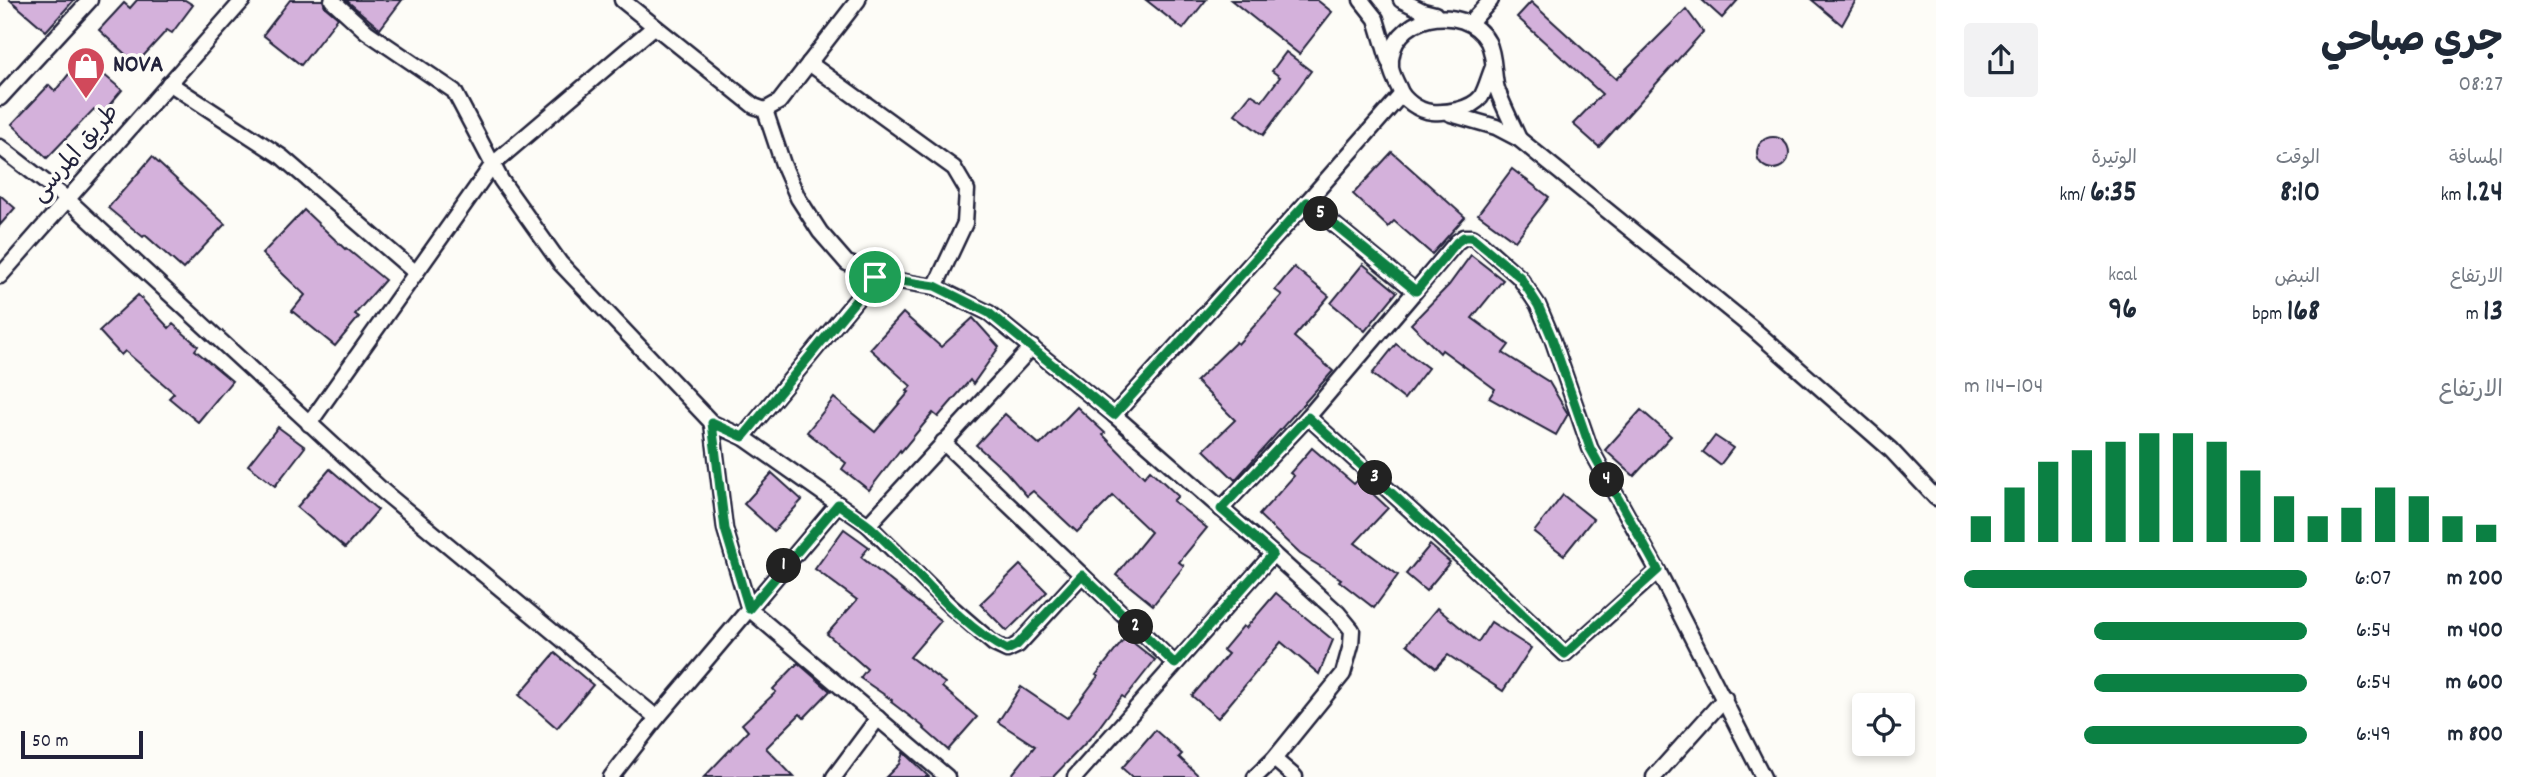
<!DOCTYPE html>
<html lang="ar">
<meta charset="utf-8">
<style>
body{margin:0;font-family:Dekko,"Playpen Sans Arabic",sans-serif;background:#f2f2f3;color:#1f2937;direction:rtl;height:100vh;display:flex;flex-direction:column;font-size:26px;white-space:nowrap}
*{box-sizing:border-box;margin:0}
p{font-size:23px;color:#747a83}
.icon{flex:none;width:38px;height:38px;fill:none;stroke:currentColor;stroke-width:2;stroke-linecap:round;stroke-linejoin:round}
.map{position:relative;flex:1;overflow:hidden;direction:ltr}
.side{display:flex;flex-direction:column;background:#fff;width:595px}
.side>*{flex:none}
.fabs{position:absolute;left:1852px;top:693px;display:grid;gap:14px}
.fabs a{display:grid;place-items:center;width:63px;height:63px;border-radius:7px;background:#fff;box-shadow:0 4px 10px #0003;font-size:35px}
.scale{position:absolute;left:21px;bottom:18px;width:122px;box-sizing:border-box;padding-left:7px;border:4px solid #22223b;border-top:0;font-size:19px;line-height:24px;white-space:nowrap;color:#22223b;-webkit-text-stroke:5px #fdfcf7;paint-order:stroke}
.pin{position:absolute;display:grid;place-items:center;width:60px;height:60px;color:#fff;margin:-30px;border:4px solid #fff;border-radius:50%;box-shadow:0 2px 7px #0007}
.km{position:absolute;width:35px;height:35px;margin:-18px;border-radius:50%;background:#222;color:#fff;font-size:19px;line-height:35px;text-align:center}
.round{display:grid;place-items:center;flex:none;width:74px;height:74px;border-radius:7px;background:#f2f2f3}
.headline{display:flex;align-items:center;justify-content:space-between;height:119px;padding:0 28px}
h1{font-size:38px;font-weight:700;line-height:52px}
.figures{display:grid;grid-template-columns:repeat(3,1fr);gap:10px;height:119px;padding:7px 28px}
.figures div{display:grid;align-content:center}
.figures b{font-size:30px;font-weight:700}
.figures small{font-size:19px;font-weight:400}
.figures p{font-size:19px}
.chart{height:196px;padding:14px 28px}
.chart p{display:flex;justify-content:space-between}
.chart svg{width:100%;height:126px;margin-top:7px;stroke:#0b8043;stroke-width:6}
ul{padding:0 28px;list-style:none;font-size:23px}
li{display:grid;grid-template-columns:112px 84px 1fr;align-items:center;height:52px}
li i{height:18px;border-radius:9px;background:#0b8043}
main{display:flex;flex:1;min-height:0}
.map>svg:first-child{display:block}
.building{fill:#d4b1db;stroke:#22223b;stroke-width:2}
.lines{fill:none;stroke-linecap:round;stroke-linejoin:round}
.street-casing{stroke:#22223b;stroke-width:19}
.street{stroke:#fdfcf7;stroke-width:14}
.route-casing{stroke:#fff;stroke-width:14}
.route{stroke:#0b8043;stroke-width:9}
.labels{text-anchor:middle;dominant-baseline:central;stroke-width:7;stroke-linejoin:round;paint-order:stroke}
.poi-label{font-size:24px;font-weight:bold;fill:#22223b;stroke:#fdfcf7;text-anchor:start}
.street-label{font-size:24px;fill:#22223b;stroke:#fdfcf7}
</style>
<main>
<section class="side">
<div class="headline"><div><h1>جري صباحي</h1><p>08:27</p></div><a class="round"><svg class="icon" aria-label="share" viewBox="0 0 24 24"><path d="M12 15V3M7 8l5-5 5 5M5 13v7h14v-7"/></svg></a></div>
<div class="figures">
<div><p>المسافة</p><b>1.24<small> km</small></b></div>
<div><p>الوقت</p><b>8:10</b></div>
<div><p>الوتيرة</p><b>6:35<small> /km</small></b></div>
</div>
<div class="figures">
<div><p>الارتفاع</p><b>13<small> m</small></b></div>
<div><p>النبض</p><b>168<small> bpm</small></b></div>
<div><p>kcal</p><b>96</b></div>
</div>
<div class="chart"><p><span>الارتفاع</span>104–114 m</p>
<svg viewBox="0 0 160 44" preserveAspectRatio="none"><path d="M5 44V35M15 44V25M25 44V16M35 44V12M45 44V9M55 44V6M65 44V6M75 44V9M85 44V19M95 44V28M105 44V35M115 44V32M125 44V25M135 44V28M145 44V35M155 44V38"/></svg>
</div>
<ul>
<li><b>200 m</b>6:07<i style="width:100%"></i></li>
<li><b>400 m</b>6:54<i style="width:62%"></i></li>
<li><b>600 m</b>6:54<i style="width:62%"></i></li>
<li><b>800 m</b>6:49<i style="width:65%"></i></li>
</ul>
</section>
<div class="map">
<svg width="1936" height="777" viewBox="0 0 1936 777">
<rect width="100%" height="100%" fill="#fdfcf7"/>
<filter id="ink" filterUnits="userSpaceOnUse"><feTurbulence type="fractalNoise" baseFrequency=".0143" numOctaves="2"/><feDisplacementMap in="SourceGraphic" scale="14" xChannelSelector="R" yChannelSelector="G"/><feConvolveMatrix kernelMatrix="1 2 1 2 8 2 1 2 1" color-interpolation-filters="sRGB"/></filter>
<g filter="url(#ink)">
<g class="building">
<polygon points="10,0 74,0 46,31"/>
<polygon points="137,0 185,0 193,5 172,33 167,30 136,64 99,30 124,3 130,8"/>
<polygon points="290,0 323,0 325,7 338,18 301,65 263,35"/>
<polygon points="346,0 402,0 380,29"/>
<polygon points="1146,0 1206,0 1183,29"/>
<polygon points="1231,0 1317,0 1332,12 1299,54"/>
<polygon points="1702,0 1738,0 1722,18"/>
<polygon points="1812,0 1856,0 1842,25"/>
<polygon points="1531,2 1616,79 1686,9 1703,32 1599,147 1573,124 1602,94 1517,17"/>
<polygon points="1286,52 1311,71 1263,135 1235,114 1251,94 1262,101 1280,77 1272,71"/>
<polygon points="83,57 122,90 101,115 94,109 47,158 12,124 49,85 55,91"/>
<circle cx="1773" cy="153" r="16"/>
<polygon points="1392,152 1465,217 1432,254 1394,221 1388,227 1353,194"/>
<polygon points="152,157 225,224 183,269 145,235 143,237 108,208"/>
<polygon points="1512,169 1549,197 1515,241 1478,214"/>
<polygon points="0,195 15,208 0,225"/>
<polygon points="304,210 345,249 346,248 385,280 355,314 359,317 335,346 292,311 305,295 262,254"/>
<polygon points="1471,255 1503,280 1472,318 1509,345 1503,353 1549,382 1568,414 1556,435 1489,398 1495,389 1442,350 1440,353 1411,324 1449,285"/>
<polygon points="1363,264 1397,292 1365,331 1331,303"/>
<polygon points="1294,267 1329,296 1294,337 1333,371 1235,480 1204,450 1235,420 1196,381 1236,342 1238,344 1282,295 1275,290"/>
<polygon points="138,295 169,328 173,324 198,346 195,350 232,381 198,422 169,398 174,393 125,351 121,355 99,331"/>
<polygon points="903,313 941,347 973,318 999,347 973,384 970,380 938,417 933,413 901,452 900,450 869,490 842,469 846,463 807,432 834,398 875,432 909,392 907,391 911,386 870,349"/>
<polygon points="1396,344 1428,368 1404,399 1372,374"/>
<polygon points="1077,407 1105,433 1103,435 1144,477 1150,470 1178,496 1173,501 1207,528 1179,562 1184,566 1153,605 1116,575 1151,532 1113,496 1077,532 1033,491 1027,496 1006,472 976,445 1005,414 1040,445"/>
<polygon points="1641,410 1671,436 1634,476 1605,450"/>
<polygon points="278,427 305,447 275,486 248,465"/>
<polygon points="1715,436 1733,448 1720,465 1703,452"/>
<polygon points="1312,448 1354,484 1358,480 1388,508 1355,543 1398,575 1374,608 1339,581 1341,579 1300,554 1259,515 1294,476 1290,473"/>
<polygon points="330,469 378,510 345,548 297,507"/>
<polygon points="772,473 802,500 774,531 744,504"/>
<polygon points="1563,495 1593,519 1564,555 1534,532"/>
<polygon points="844,529 869,547 861,557 941,621 910,657 945,683 942,687 977,717 948,750 924,729 925,728 891,702 892,700 860,678 867,669 827,634 857,600 815,569"/>
<polygon points="1430,545 1450,562 1426,591 1406,574"/>
<polygon points="1020,565 1047,592 1007,631 980,604"/>
<polygon points="1276,593 1333,640 1319,674 1281,642 1218,718 1192,696 1228,654 1223,650 1243,626 1246,628"/>
<polygon points="1437,608 1478,642 1491,622 1531,648 1503,691 1448,655 1436,668 1407,644"/>
<polygon points="1126,637 1155,660 1125,698 1122,696 1094,734 1053,777 1010,777 1035,746 998,722 1021,687 1067,718 1098,676 1096,675"/>
<polygon points="555,653 593,685 557,728 519,695"/>
<polygon points="798,663 830,691 804,718 800,714 766,748 794,777 704,777 748,731 742,724 776,692 773,689"/>
<polygon points="1155,730 1182,754 1179,757 1200,777 1132,777 1122,768"/>
<polygon points="903,753 904,753 929,777 886,777 899,764"/>
</g>
<g class="lines">
<defs>
<g id="street">
<polyline points="332,0 367,32 454,91 501,180 560,263 712,423 743,437 868,525 950,606 994,644 1007,650 1018,645 1082,575"/>
<polyline points="622,0 754,106 765,110 779,102 858,0"/>
<polyline points="1361,0 1376,19 1389,62"/>
<polyline points="1401,0 1423,11 1435,14"/>
<polyline points="1471,22 1491,0"/>
<polyline points="809,63 954,168 967,190 965,223 935,287"/>
<path d="M1493,67C1489,76 1486,89 1481,97C1470,110 1447,113 1432,112C1419,111 1403,100 1399,88C1396,82 1392,74 1391,68C1387,14 1465,0 1488,42C1495,56 1493,75 1497,89C1503,106 1512,123 1519,139"/>
<polyline points="169,83 282,157 416,273"/>
<polyline points="0,98 90,0"/>
<polyline points="765,110 783,164 798,198 820,232 847,263 862,268 875,277 935,287 989,313 1114,415 1273,554 1338,613 1352,630 1351,645 1343,674 1274,759 1255,777"/>
<polyline points="1451,114 1496,127 1519,139 1752,328 1891,450 1936,498"/>
<polyline points="0,147 67,199 384,492 657,718 611,777"/>
<polyline points="1307,202 1415,291"/>
<polyline points="0,276 243,0"/>
<polyline points="1114,415 1307,202 1401,95"/>
<polyline points="1308,417 1461,556 1565,654 1658,571"/>
<polyline points="712,423 725,529 749,609 947,777"/>
<polyline points="309,424 493,164 654,27"/>
<polyline points="743,437 875,277"/>
<polyline points="943,442 1175,664"/>
<polyline points="1221,509 1308,417 1457,242 1464,237 1472,237 1481,243 1519,277 1538,305 1552,338 1590,448 1658,571 1763,777"/>
<polyline points="868,525 1032,347"/>
<polyline points="657,718 838,504"/>
<polyline points="1274,759 1295,777"/>
<polyline points="834,777 878,718"/>
<polyline points="1075,777 1273,554"/>
<polyline points="1654,777 1725,698"/>
</g>
</defs>
<use href="#street" class="street-casing"/>
<use href="#street" class="street"/>
</g>
</g>
<g class="lines" filter="url(#ink)">
<defs>
<path id="route" d="M1307,202L1416,291L1457,242L1464,237H1472L1520,277L1538,305L1552,338L1590,448L1658,570L1565,654L1461,556L1308,417L1221,509L1273,554L1175,664L1082,575L1017,645L1007,650C957,625 912,563 869,526C859,518 848,512 838,504L749,609L725,529L712,423L743,437L875,277L935,286L989,313L1114,415Z"/>
</defs>
<use href="#route" class="route-casing"/>
<use href="#route" class="route"/>
</g>
<defs>
<symbol id="shop-pin" viewBox="-11 -11 22 30"><path d="M0 17L-7.5 6A9.5 9.5 0 1 1 7.5 6Z" fill="#d1495b" stroke="#fdfcf7"/><path d="M-5-2.5h2.3a2.7 3.5 0 0 1 5.4 0H5L5.5 6h-11ZM-1.5-2.5h3a1.5 2.3 0 0 0-3 0Z" fill="#fff"/></symbol>
</defs>
<g fill-rule="evenodd">
<use href="#shop-pin" x="64" y="44" width="44" height="60"/>
</g>
<g class="labels">
<g class="poi-label">
<text x="113" y="66">NOVA</text>
</g>
<g class="street-label">
<text transform="translate(76 154) rotate(-49)">طريق المرسى</text>
</g>
</g>
</svg>
<div class="fabs">
<a><svg class="icon" aria-label="locate" viewBox="0 0 24 24"><circle cx="12" cy="12" r="6"/><path d="M12 2v4M12 18v4M2 12h4M18 12h4"/></svg></a>
</div>
<div class="scale">50 m</div>
<div class="pin" style="left:875px;top:277px;background:#1e9e55"><svg class="icon" aria-label="arrive" viewBox="0 0 24 24"><path d="M6 21V4h12l-3 4 3 4H6"/></svg></div>
<b class="km" style="left:784px;top:566px">1</b>
<b class="km" style="left:1136px;top:627px">2</b>
<b class="km" style="left:1375px;top:478px">3</b>
<b class="km" style="left:1607px;top:480px">4</b>
<b class="km" style="left:1321px;top:214px">5</b>
</div>
</main>
